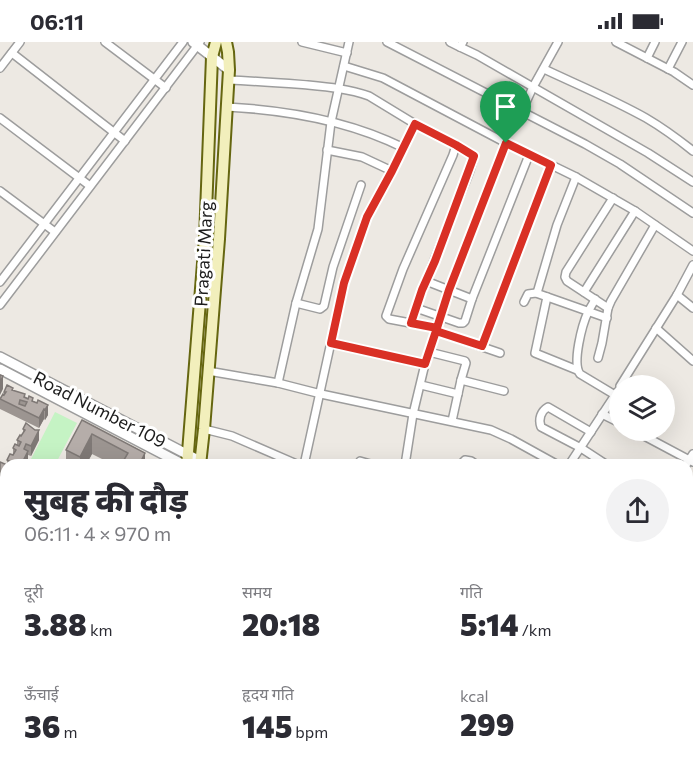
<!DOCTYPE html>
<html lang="hi">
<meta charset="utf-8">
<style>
body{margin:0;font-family:Commissioner,"Noto Sans Devanagari",sans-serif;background:#f2f2f3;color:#2b2b33;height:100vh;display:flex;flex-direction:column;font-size:22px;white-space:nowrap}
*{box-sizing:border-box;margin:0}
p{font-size:20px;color:#7c7c81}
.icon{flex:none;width:33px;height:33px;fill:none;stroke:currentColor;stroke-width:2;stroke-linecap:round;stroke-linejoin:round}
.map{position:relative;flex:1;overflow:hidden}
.details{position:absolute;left:0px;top:417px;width:693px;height:318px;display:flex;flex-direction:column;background:#fff;border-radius:18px 18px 0 0;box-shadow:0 6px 24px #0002}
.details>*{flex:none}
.controls{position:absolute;left:609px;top:333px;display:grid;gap:12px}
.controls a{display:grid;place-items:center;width:66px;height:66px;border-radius:50%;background:#fff;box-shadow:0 6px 24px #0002;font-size:30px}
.pin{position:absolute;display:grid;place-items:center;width:51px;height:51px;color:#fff;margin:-62px -26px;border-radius:50% 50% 50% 0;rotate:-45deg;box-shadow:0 0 6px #0007}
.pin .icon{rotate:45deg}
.round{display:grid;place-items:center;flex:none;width:63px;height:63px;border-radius:32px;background:#f2f2f3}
.headline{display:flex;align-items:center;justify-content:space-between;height:102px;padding:0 24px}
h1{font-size:33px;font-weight:800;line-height:45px}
.stats{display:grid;grid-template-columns:repeat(3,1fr);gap:9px;height:102px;padding:6px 24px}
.stats div{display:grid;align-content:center}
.stats b{font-size:30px;font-weight:800}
.stats small{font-size:16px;font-weight:400}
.stats p{font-size:16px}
.status{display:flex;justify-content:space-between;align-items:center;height:42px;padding:0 30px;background:#fff;direction:ltr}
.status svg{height:16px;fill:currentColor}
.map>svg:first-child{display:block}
.park{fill:#c5f3c4}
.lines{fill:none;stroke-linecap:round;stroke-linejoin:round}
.minor-casing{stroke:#9d9d9d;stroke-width:10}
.tertiary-casing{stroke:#9d9d9d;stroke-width:12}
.secondary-casing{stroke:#656610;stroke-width:14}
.minor{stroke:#fff;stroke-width:7}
.tertiary{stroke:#fff;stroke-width:9}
.secondary{stroke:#f2efbc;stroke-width:10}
.wall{fill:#9c9591}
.shaded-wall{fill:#7f7976}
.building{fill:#b5ada9;stroke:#7f7976;stroke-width:1.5;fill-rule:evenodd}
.route-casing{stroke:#fff;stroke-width:12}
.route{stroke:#d93025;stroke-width:8}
.labels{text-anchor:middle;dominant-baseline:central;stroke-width:6;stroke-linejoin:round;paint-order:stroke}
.street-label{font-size:18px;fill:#1c1c1c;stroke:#fff}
</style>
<div class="status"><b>06:11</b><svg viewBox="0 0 49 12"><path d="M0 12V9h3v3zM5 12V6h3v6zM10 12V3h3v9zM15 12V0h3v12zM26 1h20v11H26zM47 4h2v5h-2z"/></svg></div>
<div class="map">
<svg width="693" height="735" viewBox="0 0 693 735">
<rect width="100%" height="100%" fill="#ede9e3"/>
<g class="park">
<polygon points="55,370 77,381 55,423 28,423"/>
<polygon points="6,465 6,649 0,661 0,477"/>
<polygon points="43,729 89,729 101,735 55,735"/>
</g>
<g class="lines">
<defs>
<g id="minor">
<polyline points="105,0 166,46"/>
<polyline points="302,0 347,11"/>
<polyline points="387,0 585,102 620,122 693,171"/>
<polyline points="450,0 460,5"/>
<polyline points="463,0 460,5 477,13 648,111 693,140"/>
<polyline points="616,0 674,30 693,43"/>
<polyline points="12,11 125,99"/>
<polyline points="647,16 655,0"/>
<polyline points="344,24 383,36 506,101 576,135 635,169 693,209"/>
<polyline points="0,26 20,0"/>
<path d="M544,27C578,43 614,58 646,76C663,86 678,97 693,109"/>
<polyline points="668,27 682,0"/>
<path d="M228,38C255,39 281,41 308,43C329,45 349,47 369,54L415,82L456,103L474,114C471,131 462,147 456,163C441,202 424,241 411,281"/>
<path d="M227,65C286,68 350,79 404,106"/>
<polyline points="522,69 533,45 558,0"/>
<polyline points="0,76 90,144"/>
<polyline points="327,108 362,115 392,129"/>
<polyline points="0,149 55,190"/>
<polyline points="426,239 472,257"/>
<polyline points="0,240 183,0"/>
<polyline points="584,250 635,169"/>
<polyline points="537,251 557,183 576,135"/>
<polyline points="677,253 693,266"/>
<polyline points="547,255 535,311 577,328"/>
<path d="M595,257C593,262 590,266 588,270C582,283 572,321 580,332L615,353"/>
<polyline points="524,260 528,252 536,251 607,276"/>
<polyline points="296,261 320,267 324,264 333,225 361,143"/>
<polyline points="0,263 200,0"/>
<polyline points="416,266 459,281 463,281 465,279 472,257 529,113"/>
<polyline points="608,266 567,239 565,235 566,230 613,156"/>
<polyline points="437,286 389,277 386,274 403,227 453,113 456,103"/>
<polyline points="656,286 693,319"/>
<polyline points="436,289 500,311"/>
<polyline points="331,301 425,322"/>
<polyline points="482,304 551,123"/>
<polyline points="429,310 465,319 466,321 461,338"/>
<polyline points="598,316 602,301 608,266 611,259 655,183"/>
<polyline points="208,329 278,341 321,352 491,388 511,397 558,423"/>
<polyline points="278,341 296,261 318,187 331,80 349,0"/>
<polyline points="421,343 458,352"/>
<polyline points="620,344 677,253 693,223"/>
<polyline points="602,372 620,381"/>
<polyline points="452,379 461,338 504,349"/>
<polyline points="204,387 232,394 299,423"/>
<polyline points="633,388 693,420"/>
<path d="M591,390L548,365C541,369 538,377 541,385L581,406L607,423"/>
<polyline points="360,419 374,423"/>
<polyline points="304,423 344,241 367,175 392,129 415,82"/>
<polyline points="405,423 413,372 425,322 449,248 506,101"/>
<polyline points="460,423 465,418 471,419 477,423"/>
<polyline points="569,423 617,350"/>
<polyline points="686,423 693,412"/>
<polyline points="687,493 693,496"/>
<polyline points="687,587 693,576"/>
<polyline points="687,615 693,619"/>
<polyline points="687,692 693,682"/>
<polyline points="426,729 436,735"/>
<polyline points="237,735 240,729"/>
<polyline points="266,735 269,729"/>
<polyline points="296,735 299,729"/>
<polyline points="327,735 330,729"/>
<polyline points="357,735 360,729"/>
<polyline points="382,735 386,729"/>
<polyline points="406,735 409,729"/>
<polyline points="455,735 458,729"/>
<polyline points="499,735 503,729"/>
<polyline points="549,735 552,729"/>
<polyline points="607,735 610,729"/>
<polyline points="662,735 666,729"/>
</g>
<g id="tertiary">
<polyline points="193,0 229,28"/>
<polyline points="0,315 200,419"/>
<polyline points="0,327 184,423"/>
</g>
<g id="secondary">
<polyline points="187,423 205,196 212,15 216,0"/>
<polyline points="200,423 204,387 219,197 229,28 228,10 226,0"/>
<polyline points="129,735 131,729"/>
<polyline points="145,735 148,729"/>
</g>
</defs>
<use href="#minor" class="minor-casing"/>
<use href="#tertiary" class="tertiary-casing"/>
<use href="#secondary" class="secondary-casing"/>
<use href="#minor" class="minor"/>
<use href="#tertiary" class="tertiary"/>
<use href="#secondary" class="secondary"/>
</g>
<g class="wall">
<polygon points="13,348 37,361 48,363 48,373 45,378 44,377 39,386 0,367 0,357 4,353 4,350"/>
<polygon points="82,378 145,423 114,423 92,412 86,423 66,423 66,408"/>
<polygon points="23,387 39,398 31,414 28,413 28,419 26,423 6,423 6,457 5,459 2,457 2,467 0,471 0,420 7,423 7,418 13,413 13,406 17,402 17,398 23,391"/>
<polygon points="578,729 588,729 586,733"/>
</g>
<g class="shaded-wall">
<polygon points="3,334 3,347 0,353 0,340"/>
<polygon points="48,363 48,373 45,378 45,368"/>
<polygon points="44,367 44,377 39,386 39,376"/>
<polygon points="39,388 39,398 31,414 31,404"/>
<polygon points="92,392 92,412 86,423 80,423 80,415"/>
<polygon points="28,409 28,419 26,423 21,423"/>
<polygon points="145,411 145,423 139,423"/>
<polygon points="2,457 2,467 0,471 0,461"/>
</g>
<g class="building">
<polygon points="0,333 3,334 0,340"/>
<path d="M7,343L13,346L12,348L25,352L24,355L28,357L29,354L33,356L32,359L37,361L38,358L48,363L45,368L44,367L39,376L0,357L3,352L4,353L6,350H4ZM20,358L27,360L25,364L19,362Z"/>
<polygon points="82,378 145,411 139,423 121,423 128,411 92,392 80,415 66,408"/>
<polygon points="26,381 35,388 39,388 31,404 26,402 24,407 28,409 21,423 16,423 7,418 10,412 13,413 16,408 13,406 15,402 19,404 21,400 17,398 20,393 21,394 25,388 23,387"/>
<polygon points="0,420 7,423 6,423 6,447 5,449 0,446"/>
<polygon points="35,729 42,729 56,735 32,735"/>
</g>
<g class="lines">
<defs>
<polyline id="route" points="506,101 449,248 436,289 425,322 331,301 344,241 367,175 392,129 415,82 456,103 474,114 435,219 422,248 411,281 437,286 436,289 482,304 551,123 506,101"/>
</defs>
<use href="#route" class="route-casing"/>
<use href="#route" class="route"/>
</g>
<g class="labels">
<g class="street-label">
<text transform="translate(203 212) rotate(-87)">Pragati Marg</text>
<text transform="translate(100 367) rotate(27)">Road Number 109</text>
</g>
</g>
</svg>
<div class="controls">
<a><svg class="icon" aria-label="layers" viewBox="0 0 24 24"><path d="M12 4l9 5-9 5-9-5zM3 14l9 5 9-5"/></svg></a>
</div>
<div class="pin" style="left:506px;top:101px;background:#1e9e55"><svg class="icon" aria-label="arrive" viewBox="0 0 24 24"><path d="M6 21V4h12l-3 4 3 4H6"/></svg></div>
<section class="details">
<div class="headline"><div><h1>सुबह की दौड़</h1><p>06:11 · 4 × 970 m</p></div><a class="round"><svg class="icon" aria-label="share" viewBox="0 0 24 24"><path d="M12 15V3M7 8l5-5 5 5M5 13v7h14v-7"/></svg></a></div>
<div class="stats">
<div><p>दूरी</p><b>3.88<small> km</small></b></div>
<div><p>समय</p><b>20:18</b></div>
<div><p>गति</p><b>5:14<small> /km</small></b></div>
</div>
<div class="stats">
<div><p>ऊँचाई</p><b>36<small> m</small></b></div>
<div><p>हृदय गति</p><b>145<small> bpm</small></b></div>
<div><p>kcal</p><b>299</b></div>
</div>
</section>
</div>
